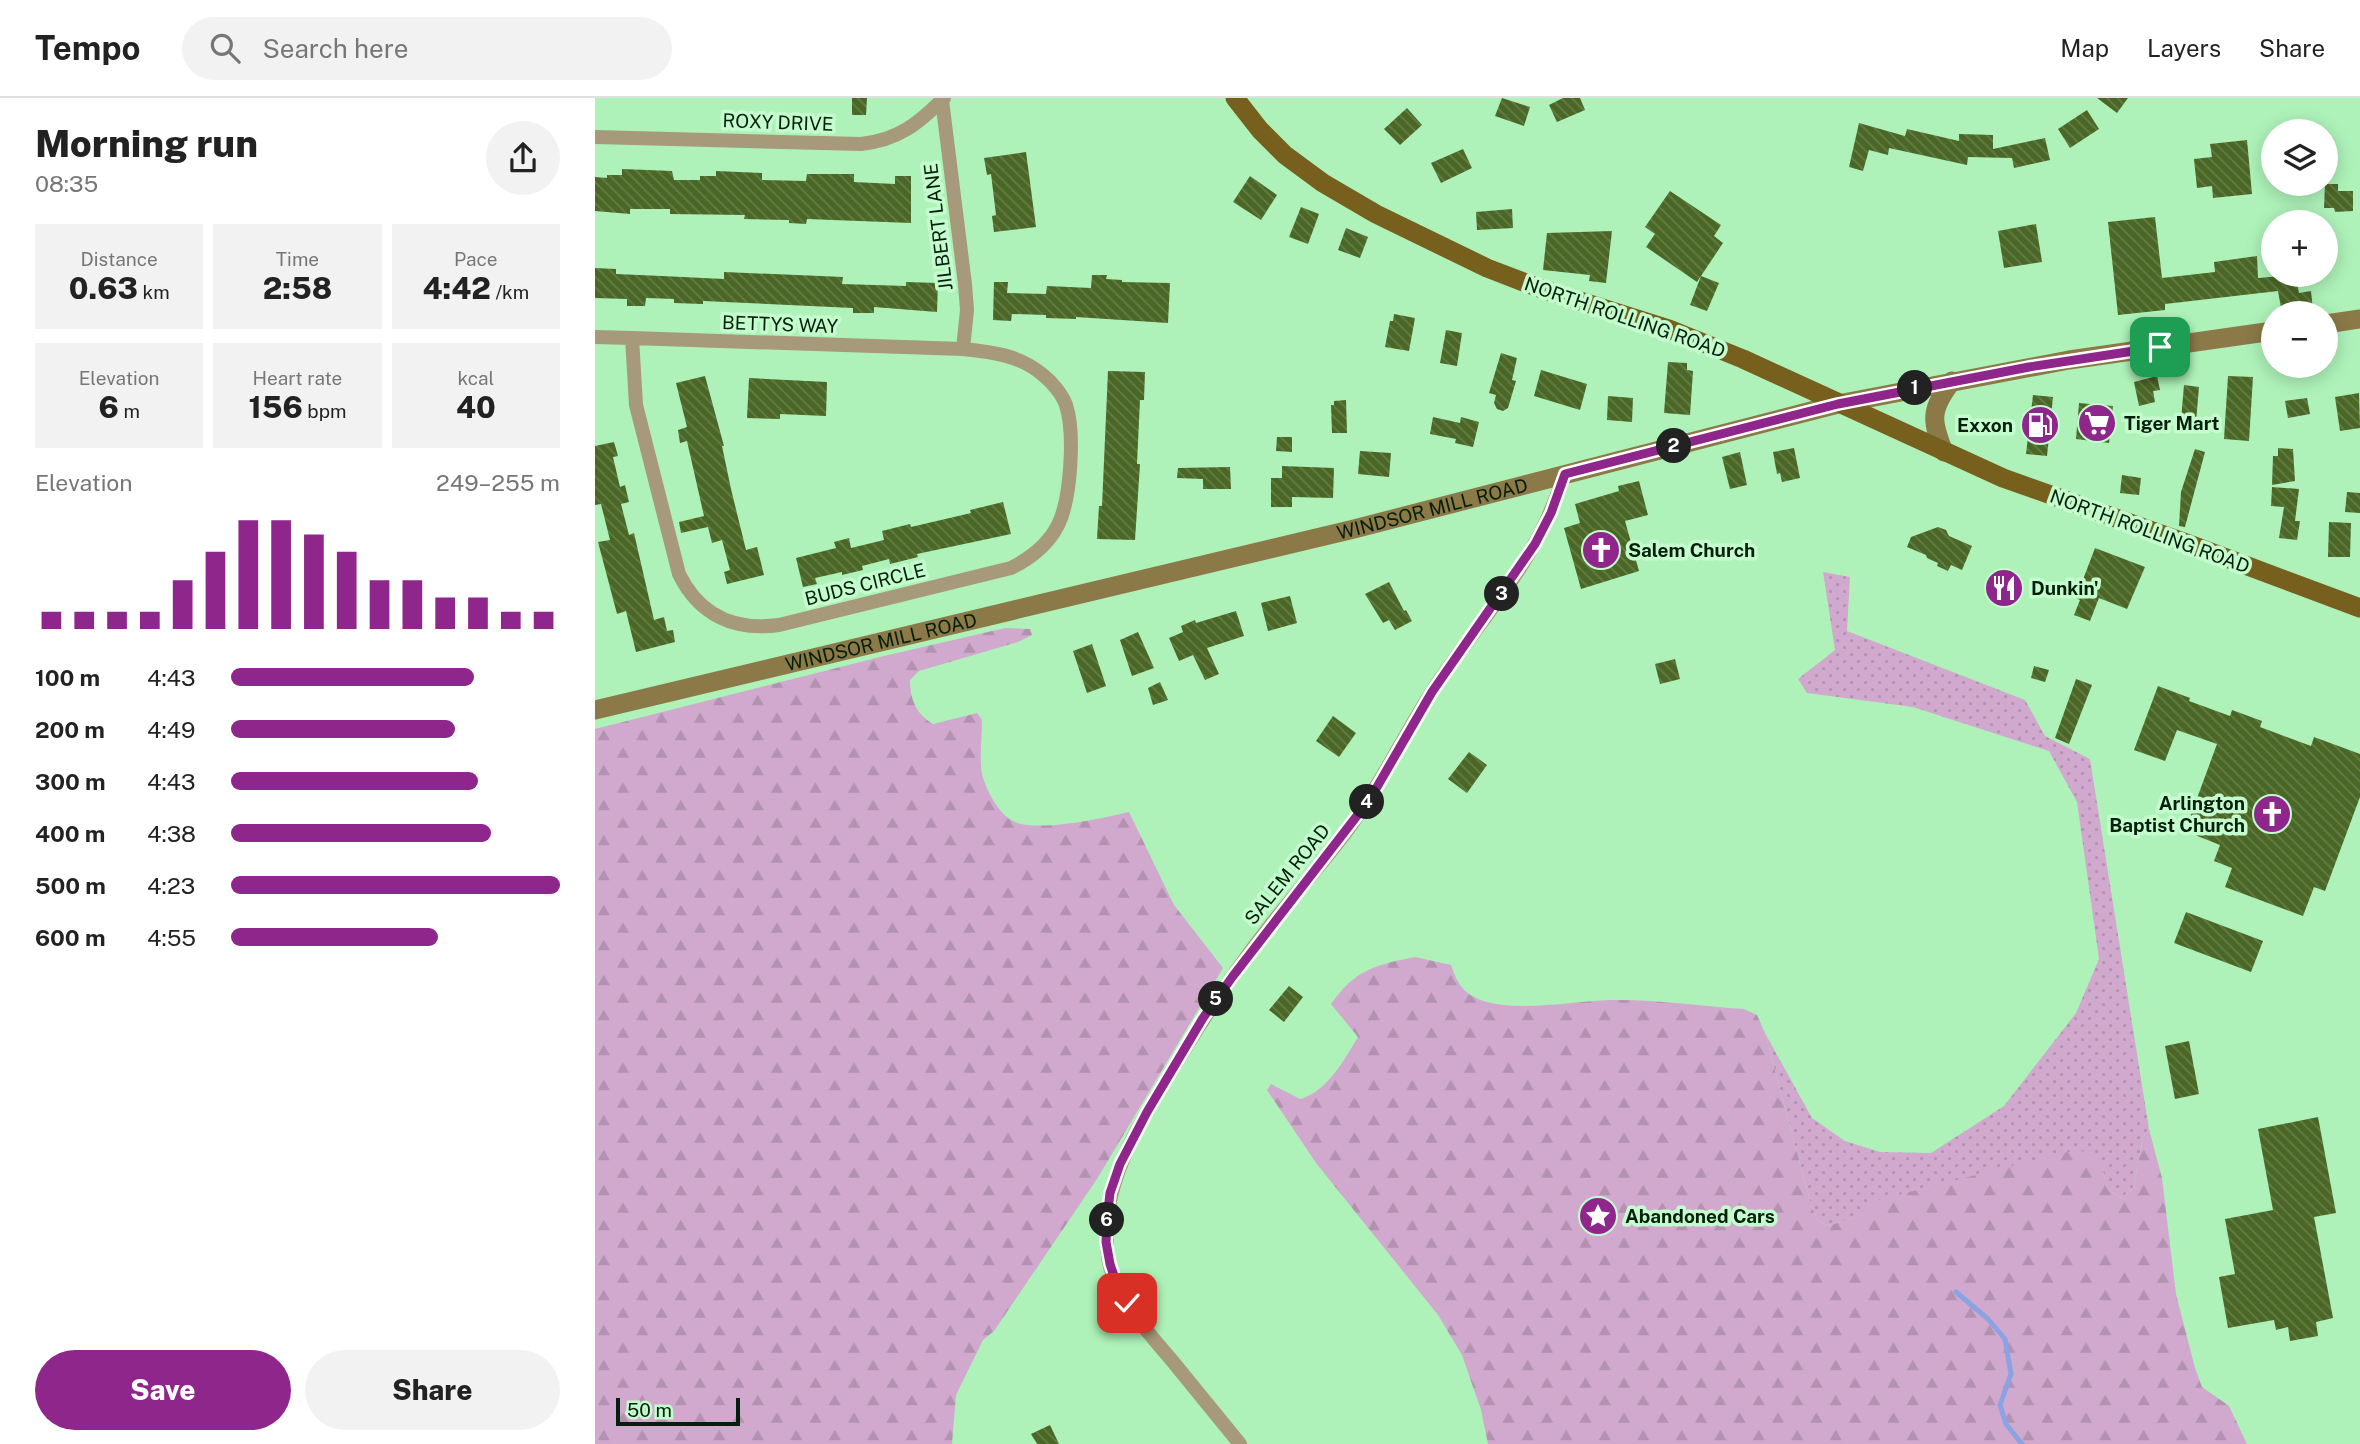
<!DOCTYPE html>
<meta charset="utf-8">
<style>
body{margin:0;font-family:"Public Sans",sans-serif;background:#f2f2f2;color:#222;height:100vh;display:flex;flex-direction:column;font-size:26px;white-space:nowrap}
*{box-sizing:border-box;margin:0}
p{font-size:23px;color:#767676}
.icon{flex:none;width:38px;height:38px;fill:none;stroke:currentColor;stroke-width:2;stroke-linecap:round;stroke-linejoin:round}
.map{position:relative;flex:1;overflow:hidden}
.panel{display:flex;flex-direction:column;background:#fff;width:595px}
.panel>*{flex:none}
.buttons{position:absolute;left:1666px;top:21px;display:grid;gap:14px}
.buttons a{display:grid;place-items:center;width:77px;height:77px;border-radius:50%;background:#fff;box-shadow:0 4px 18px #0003;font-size:35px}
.scale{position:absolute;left:21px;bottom:18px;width:124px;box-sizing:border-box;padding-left:7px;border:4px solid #041f0b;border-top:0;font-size:19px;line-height:24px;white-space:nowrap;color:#041f0b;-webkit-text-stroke:5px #c5fcce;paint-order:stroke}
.pin{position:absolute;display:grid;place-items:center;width:60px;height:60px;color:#fff;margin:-30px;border-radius:14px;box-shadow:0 4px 10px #0006}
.km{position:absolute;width:35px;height:35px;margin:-18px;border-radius:50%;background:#222;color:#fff;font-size:19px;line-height:35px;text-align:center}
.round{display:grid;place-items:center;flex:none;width:74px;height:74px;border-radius:37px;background:#f2f2f2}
.head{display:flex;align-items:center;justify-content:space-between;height:119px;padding:0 35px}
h1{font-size:38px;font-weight:800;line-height:52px}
.figures{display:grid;grid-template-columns:repeat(3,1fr);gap:10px;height:119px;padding:7px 35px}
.figures div{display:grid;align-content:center;border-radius:0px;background:#f2f2f2;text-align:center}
.figures b{font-size:30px;font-weight:800}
.figures small{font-size:19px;font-weight:400}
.figures p{font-size:19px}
.chart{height:196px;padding:14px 35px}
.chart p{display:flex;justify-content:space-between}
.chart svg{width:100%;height:126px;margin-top:7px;stroke:#8e268c;stroke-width:6}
.button{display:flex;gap:14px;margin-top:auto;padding:14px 35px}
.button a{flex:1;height:80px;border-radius:42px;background:#8e268c;color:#fff;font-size:28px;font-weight:800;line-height:80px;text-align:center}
.button a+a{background:#f2f2f2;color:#222}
ul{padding:0 35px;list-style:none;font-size:23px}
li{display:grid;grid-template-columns:112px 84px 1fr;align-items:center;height:52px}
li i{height:18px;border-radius:9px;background:#8e268c}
header{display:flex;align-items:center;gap:42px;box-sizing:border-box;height:98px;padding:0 35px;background:#fff;border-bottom:2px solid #e0e0e0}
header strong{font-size:33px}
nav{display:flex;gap:38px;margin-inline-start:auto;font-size:24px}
.search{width:490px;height:63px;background:#f2f2f2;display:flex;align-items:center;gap:18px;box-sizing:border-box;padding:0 24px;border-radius:38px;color:#767676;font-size:26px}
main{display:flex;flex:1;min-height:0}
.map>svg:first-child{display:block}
.green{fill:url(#green-dots)}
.forest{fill:url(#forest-firs)}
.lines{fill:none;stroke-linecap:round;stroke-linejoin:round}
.stream{stroke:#8ba2e3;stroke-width:5}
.building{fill:url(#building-back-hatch)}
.minor{stroke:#a69a7a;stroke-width:14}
.secondary{stroke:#8b7948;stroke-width:19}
.primary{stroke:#77601e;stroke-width:19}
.route-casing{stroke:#fff;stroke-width:14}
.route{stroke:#8e268c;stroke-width:9}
.labels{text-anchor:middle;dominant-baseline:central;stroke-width:7;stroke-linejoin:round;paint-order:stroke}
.street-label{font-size:19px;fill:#041f0b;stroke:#c5fcce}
.poi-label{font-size:19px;font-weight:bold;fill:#041f0b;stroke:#c5fcce;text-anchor:start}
</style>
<header>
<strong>Tempo</strong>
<div class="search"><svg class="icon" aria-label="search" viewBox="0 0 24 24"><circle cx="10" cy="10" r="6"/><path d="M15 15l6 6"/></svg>Search here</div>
<nav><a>Map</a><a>Layers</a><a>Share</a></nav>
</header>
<main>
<section class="panel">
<div class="head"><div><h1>Morning run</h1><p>08:35</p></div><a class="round"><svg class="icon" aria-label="share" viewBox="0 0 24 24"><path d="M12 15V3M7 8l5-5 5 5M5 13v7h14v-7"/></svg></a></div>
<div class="figures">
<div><p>Distance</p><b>0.63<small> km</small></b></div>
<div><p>Time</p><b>2:58</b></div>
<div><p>Pace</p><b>4:42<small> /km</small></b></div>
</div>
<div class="figures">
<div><p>Elevation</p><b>6<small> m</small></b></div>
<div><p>Heart rate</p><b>156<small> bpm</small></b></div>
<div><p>kcal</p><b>40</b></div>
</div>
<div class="chart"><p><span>Elevation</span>249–255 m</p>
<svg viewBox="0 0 160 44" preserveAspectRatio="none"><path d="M5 44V38M15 44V38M25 44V38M35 44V38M45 44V27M55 44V17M65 44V6M75 44V6M85 44V11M95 44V17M105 44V27M115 44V27M125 44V33M135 44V33M145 44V38M155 44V38"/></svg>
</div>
<ul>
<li><b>100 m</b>4:43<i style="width:74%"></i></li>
<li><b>200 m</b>4:49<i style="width:68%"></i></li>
<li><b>300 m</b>4:43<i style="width:75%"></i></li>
<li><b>400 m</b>4:38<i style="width:79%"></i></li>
<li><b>500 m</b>4:23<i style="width:100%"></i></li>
<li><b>600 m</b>4:55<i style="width:63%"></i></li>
</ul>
<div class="button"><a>Save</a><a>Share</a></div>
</section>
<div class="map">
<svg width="1765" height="1346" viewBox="0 0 1765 1346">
<defs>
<pattern id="green-dots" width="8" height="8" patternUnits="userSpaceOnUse" patternTransform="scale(1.75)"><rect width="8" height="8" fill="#d2a9ce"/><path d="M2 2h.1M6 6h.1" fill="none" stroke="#b391b0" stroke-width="1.8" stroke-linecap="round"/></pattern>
<pattern id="forest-firs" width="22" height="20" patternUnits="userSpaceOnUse" patternTransform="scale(1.75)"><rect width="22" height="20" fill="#d2a9ce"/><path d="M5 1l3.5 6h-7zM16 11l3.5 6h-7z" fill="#b391b0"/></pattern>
<pattern id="building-back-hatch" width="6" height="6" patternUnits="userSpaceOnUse" patternTransform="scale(1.75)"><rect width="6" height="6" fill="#4b6725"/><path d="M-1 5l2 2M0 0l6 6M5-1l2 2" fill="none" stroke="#657c49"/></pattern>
</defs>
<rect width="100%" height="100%" fill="#aef2b9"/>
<polygon class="green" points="1228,474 1255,479 1252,533 1430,602 1450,638 1495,661 1554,1031 1548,1039 1538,1091 1526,1100 1512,1090 1507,1069 1269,1117 1233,1128 1223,1123 1217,1110 1170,935 1217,1020 1250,1043 1285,1054 1336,1055 1409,1008 1481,915 1504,861 1482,704 1454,653 1318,609 1212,595 1203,581 1240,552"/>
<g class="forest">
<path d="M410,530L435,531L437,537L423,544L324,573L315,582C315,601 321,616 338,626L382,615L387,622C387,639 384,660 387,676C391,692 403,714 416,722C438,736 509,720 534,714L579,807L628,870L502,1081L399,1233L388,1242L361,1297L357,1346H0V631L289,558Z"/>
<path d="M820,859L856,867C860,879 865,891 877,898C910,917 977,903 1015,902C1059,901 1105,908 1149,911L1162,917L1170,935L1217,1110L1223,1123L1233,1128L1268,1117L1271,1105L1472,1054L1496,1053L1507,1069L1512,1090L1526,1100L1538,1091L1548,1039L1554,1031L1567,1080L1581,1196L1600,1270L1607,1289L1634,1308L1652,1346H893L886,1312L867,1257L843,1217L721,1065L672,992L676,986L705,1001C732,994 749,962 763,939L736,906C761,871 780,867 820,859Z"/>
</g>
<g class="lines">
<polyline class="stream" points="1361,1194 1393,1221 1410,1241 1416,1276 1405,1307 1411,1326 1427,1346"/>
</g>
<g class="building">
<polygon points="257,0 272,0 271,17 257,17"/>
<polygon points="907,0 935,9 929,28 900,18"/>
<polygon points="968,0 985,0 990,12 962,24 954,7"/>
<polygon points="1502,0 1533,0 1522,15"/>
<polygon points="812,10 827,27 805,47 789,31"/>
<polygon points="1492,12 1504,31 1475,50 1463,31"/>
<polygon points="1264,25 1310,38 1312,31 1364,43 1364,36 1398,37 1398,51 1450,40 1455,62 1419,70 1417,60 1373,59 1372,67 1294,50 1293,57 1274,52 1268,73 1254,69"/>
<polygon points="1652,42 1657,96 1618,100 1617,88 1602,90 1599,61 1617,59 1615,46"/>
<polygon points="868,51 877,70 846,85 836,65"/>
<polygon points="431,54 441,129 399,134 397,118 401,117 396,76 392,77 389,60"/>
<polygon points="27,71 77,73 79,82 105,82 105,78 121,78 121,73 167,75 167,82 211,83 212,76 259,76 259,84 300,86 300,78 316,78 316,125 212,121 211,126 194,125 194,122 149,121 150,117 75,116 75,111 35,111 35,116 0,113 0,79 12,80 12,77 27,77"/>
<polygon points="655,78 682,97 666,122 638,104"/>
<polygon points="1730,86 1743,86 1743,93 1758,93 1758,113 1740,114 1739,110 1729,110"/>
<polygon points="1075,93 1126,127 1119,138 1128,145 1102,184 1051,149 1060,136 1050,129"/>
<polygon points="706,109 724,116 713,146 694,139"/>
<polygon points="917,111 918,130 882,132 881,114"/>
<polygon points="1560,119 1567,180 1620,174 1619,164 1662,158 1663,180 1698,177 1699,184 1702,184 1704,195 1716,193 1718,212 1687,215 1683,193 1570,206 1570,212 1523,217 1513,124"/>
<polygon points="1441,126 1447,164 1409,170 1403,133"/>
<polygon points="751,130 773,139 765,160 743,152"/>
<polygon points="1017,133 1011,185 994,183 995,177 948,172 952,135"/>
<polygon points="0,170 21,171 21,176 67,178 129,181 129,174 248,179 247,186 311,188 311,184 343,185 342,214 279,209 279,215 258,215 258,210 108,203 108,206 79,205 79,201 51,200 50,208 32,208 32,201 0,200"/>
<polygon points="497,177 512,177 511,181 527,182 527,184 575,185 573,225 481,219 481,221 451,220 451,217 417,216 416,223 398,222 399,184 413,184 412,195 451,196 452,188 496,190"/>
<polygon points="1106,178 1124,185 1112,213 1095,207"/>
<polygon points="799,216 820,220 814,253 790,249 795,223 798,223"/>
<polygon points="851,232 867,235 862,268 845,265"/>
<polygon points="906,255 922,260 917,282 921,283 913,310 908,313 902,311 899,305 901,297 894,295"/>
<polygon points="1073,264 1092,265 1092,272 1098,273 1095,317 1069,315"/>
<polygon points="946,272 992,286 985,312 939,298"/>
<polygon points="513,273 550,274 549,302 545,302 542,366 545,366 540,442 502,441 504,408 507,408"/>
<polygon points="110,278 129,348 127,348 136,391 151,452 162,449 169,477 132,486 129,474 135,472 127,442 117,445 113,429 86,435 84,424 109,418 92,343 85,345 83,332 92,329 81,285"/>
<polygon points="1562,278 1565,292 1558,293 1560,304 1544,308 1539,284"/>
<polygon points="1633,278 1658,279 1654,343 1629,341"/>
<polygon points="154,280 232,284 231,318 185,316 185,321 152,320"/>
<polygon points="1589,287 1604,289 1601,324 1586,322"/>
<polygon points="1764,295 1765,330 1745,333 1740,299"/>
<polygon points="1438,297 1458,299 1452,358 1431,356"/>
<polygon points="1013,298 1038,300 1037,324 1012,322"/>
<polygon points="1712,300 1715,316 1693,320 1690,303"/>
<polygon points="751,302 752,335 737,335 736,307 739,307 739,303"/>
<polygon points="1484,305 1518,308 1514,345 1481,341"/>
<polygon points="838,319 865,325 866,319 884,324 878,349 860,345 861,341 835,336"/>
<polygon points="682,339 697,339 697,354 681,353"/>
<polygon points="19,344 23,358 18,359 25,389 30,387 34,404 26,406 34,437 39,435 59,522 69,519 72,533 78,532 80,544 41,554 31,513 22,516 3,444 15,442 6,406 0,407 0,348"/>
<polygon points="1199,350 1205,380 1187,384 1185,375 1182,376 1178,354"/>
<polygon points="1683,350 1698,351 1700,383 1677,387 1678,358 1683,358"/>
<polygon points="1600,351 1610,354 1590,429 1584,428 1586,394"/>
<polygon points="765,353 796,355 794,379 763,376"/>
<polygon points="1145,354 1152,387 1135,391 1127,359"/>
<polygon points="687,368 739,370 738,400 697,399 697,409 676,409 676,380 687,380"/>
<polygon points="635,369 636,391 608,391 608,381 582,380 583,370"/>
<polygon points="1527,377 1546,380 1544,397 1525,395"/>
<polygon points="1044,383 1053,417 1030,423 1044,473 986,491 969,430 985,425 980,406 1024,393 1023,388"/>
<polygon points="1677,389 1704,391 1700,423 1705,423 1702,442 1684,440 1689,409 1676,408"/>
<polygon points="1752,394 1765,395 1765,415 1750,414"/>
<polygon points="408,404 416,436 322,456 323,459 295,466 294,461 267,468 268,472 247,477 247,474 220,480 222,486 208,489 201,460 241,450 239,444 254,440 256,450 289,442 287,433 315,426 316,429 376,415 375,412"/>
<polygon points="1734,424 1756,425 1755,459 1733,459"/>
<polygon points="1343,429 1351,432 1354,438 1377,448 1367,472 1356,467 1353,473 1342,468 1343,465 1332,460 1331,457 1312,449 1316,439"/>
<polygon points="1500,450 1550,469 1532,511 1504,500 1495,523 1479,517 1485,502 1481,500"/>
<polygon points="794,484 809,513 811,512 817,523 800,532 794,522 788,525 770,496"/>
<polygon points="695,498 702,525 673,533 666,505"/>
<polygon points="641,513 649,538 612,550 624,576 610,582 598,557 584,563 574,540 588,534 586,528 600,522 601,525"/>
<polygon points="543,534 559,570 537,578 525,542"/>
<polygon points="497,546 511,588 492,595 478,553"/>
<polygon points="1080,561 1085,581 1065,586 1060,566"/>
<polygon points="1439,568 1454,572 1450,584 1436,580"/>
<polygon points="1481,581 1497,587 1474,646 1460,640"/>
<polygon points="565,584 573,602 558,607 553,590"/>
<polygon points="1563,588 1595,600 1594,603 1635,618 1637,612 1667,623 1665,629 1716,648 1719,639 1765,656 1765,699 1730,793 1719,789 1708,818 1630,789 1637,770 1619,763 1625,747 1590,733 1622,646 1582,632 1570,663 1539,652"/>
<polygon points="738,618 761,635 744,659 721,643"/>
<polygon points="874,654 892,667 872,695 853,681"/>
<polygon points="1591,814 1668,843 1656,874 1579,845"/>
<polygon points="694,888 708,899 689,924 674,912"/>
<polygon points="1594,943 1604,996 1580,1001 1570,948"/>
<polygon points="1723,1019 1741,1115 1719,1119 1738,1220 1721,1224 1723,1238 1695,1243 1693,1229 1681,1232 1679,1222 1633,1230 1624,1179 1640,1176 1630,1121 1678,1112 1663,1031"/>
<polygon points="455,1327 464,1346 442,1346 436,1336"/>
</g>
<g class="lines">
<g class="minor">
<polyline points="347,2 370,186 372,212 368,251"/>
<path d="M0,39L266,46C303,42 323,26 349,0"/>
<path d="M0,239L37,240L368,251C397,254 425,257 448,277C457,284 467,296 471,307C480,335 476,401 463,427C453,447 436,460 416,470L184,527C139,533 104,517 84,476L41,307L37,240"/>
<path d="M645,1346C623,1319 601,1292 579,1265C555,1236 522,1203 514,1164C501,1097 538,1037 571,982C602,930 634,880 671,833C698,798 728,765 754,730C786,686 809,637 838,592C871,542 911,497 940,445C953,423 961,400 970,376"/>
</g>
<g class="secondary">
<polyline points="1731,226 1765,221"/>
<path d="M1349,354C1336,322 1335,312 1357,283"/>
<path id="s1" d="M0,612L759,431L1243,306L1474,262L1678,233"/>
</g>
<polyline class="primary" points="640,0 665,32 690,57 728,85 781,116 892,170 944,190 1074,231 1148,261 1408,380 1594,446 1765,510"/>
</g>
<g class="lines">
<defs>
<polyline id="route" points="532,1205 521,1184 515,1166 511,1144 512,1121 515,1095 525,1066 552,1014 608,920 638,878 775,701 837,594 940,446 956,415 970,376 1243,306 1434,269 1565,249"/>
</defs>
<use href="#route" class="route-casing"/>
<use href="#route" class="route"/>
</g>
<defs>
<symbol id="supermarket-disc" viewBox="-11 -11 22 22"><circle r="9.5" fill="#8e268c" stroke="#c5fcce"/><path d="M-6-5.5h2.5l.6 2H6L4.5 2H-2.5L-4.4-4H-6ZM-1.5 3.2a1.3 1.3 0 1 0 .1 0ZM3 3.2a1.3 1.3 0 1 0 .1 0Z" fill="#fff"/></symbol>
<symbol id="fuel-disc" viewBox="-11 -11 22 22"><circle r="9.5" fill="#8e268c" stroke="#c5fcce"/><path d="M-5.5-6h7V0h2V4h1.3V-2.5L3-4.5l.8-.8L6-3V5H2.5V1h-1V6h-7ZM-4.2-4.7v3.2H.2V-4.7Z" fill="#fff"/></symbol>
<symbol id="church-disc" viewBox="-11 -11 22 22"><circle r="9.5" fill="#8e268c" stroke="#c5fcce"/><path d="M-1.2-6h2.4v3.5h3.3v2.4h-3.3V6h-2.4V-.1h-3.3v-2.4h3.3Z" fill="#fff"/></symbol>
<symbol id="restaurant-disc" viewBox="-11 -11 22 22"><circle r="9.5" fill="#8e268c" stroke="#c5fcce"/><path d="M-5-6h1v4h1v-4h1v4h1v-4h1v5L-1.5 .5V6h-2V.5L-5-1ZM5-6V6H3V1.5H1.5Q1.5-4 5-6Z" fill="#fff"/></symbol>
<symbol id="sight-disc" viewBox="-11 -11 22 22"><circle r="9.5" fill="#8e268c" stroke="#c5fcce"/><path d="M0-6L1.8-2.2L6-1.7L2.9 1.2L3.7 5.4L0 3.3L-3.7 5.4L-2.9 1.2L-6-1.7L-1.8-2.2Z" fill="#fff"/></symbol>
</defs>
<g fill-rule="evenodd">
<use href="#supermarket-disc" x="1480" y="303" width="44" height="44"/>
<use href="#fuel-disc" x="1423" y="305" width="44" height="44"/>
<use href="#church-disc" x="984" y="430" width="44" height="44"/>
<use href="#restaurant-disc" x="1387" y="468" width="44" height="44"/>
<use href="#church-disc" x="1655" y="694" width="44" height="44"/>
<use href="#sight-disc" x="981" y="1096" width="44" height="44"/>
</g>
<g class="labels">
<g class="street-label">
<text transform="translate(183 24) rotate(2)">ROXY DRIVE</text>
<text transform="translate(343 129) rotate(-97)">JILBERT LANE</text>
<text transform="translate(1030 219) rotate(19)">NORTH ROLLING ROAD</text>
<text transform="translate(185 226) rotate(2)">BETTYS WAY</text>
<text stroke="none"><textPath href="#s1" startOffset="861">WINDSOR MILL ROAD</textPath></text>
<text transform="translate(1555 433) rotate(20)">NORTH ROLLING ROAD</text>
<text transform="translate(270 486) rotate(-14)">BUDS CIRCLE</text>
<text stroke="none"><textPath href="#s1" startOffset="294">WINDSOR MILL ROAD</textPath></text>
<text transform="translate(692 776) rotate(-51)">SALEM ROAD</text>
</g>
<g class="poi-label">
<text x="1529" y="325">Tiger Mart</text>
<text x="1418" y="327" text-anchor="end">Exxon</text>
<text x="1033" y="452">Salem Church</text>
<text x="1436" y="490">Dunkin'</text>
<text x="1650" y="705" text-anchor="end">Arlington<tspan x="1650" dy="22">Baptist Church</tspan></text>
<text x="1030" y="1118">Abandoned Cars</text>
</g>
</g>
</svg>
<div class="buttons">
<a><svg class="icon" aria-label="layers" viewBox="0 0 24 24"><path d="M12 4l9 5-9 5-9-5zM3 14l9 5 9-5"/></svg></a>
<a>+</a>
<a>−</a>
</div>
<div class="scale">50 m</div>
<div class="pin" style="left:1565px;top:249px;background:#1e9e55"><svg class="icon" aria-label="arrive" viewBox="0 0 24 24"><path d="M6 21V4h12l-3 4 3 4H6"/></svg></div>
<div class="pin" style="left:532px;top:1205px;background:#d93025"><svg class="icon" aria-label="check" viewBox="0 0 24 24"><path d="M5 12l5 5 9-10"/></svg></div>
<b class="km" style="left:1320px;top:290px">1</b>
<b class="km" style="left:1079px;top:348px">2</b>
<b class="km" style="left:907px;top:496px">3</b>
<b class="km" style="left:772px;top:704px">4</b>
<b class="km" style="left:621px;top:901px">5</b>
<b class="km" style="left:512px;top:1122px">6</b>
</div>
</main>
